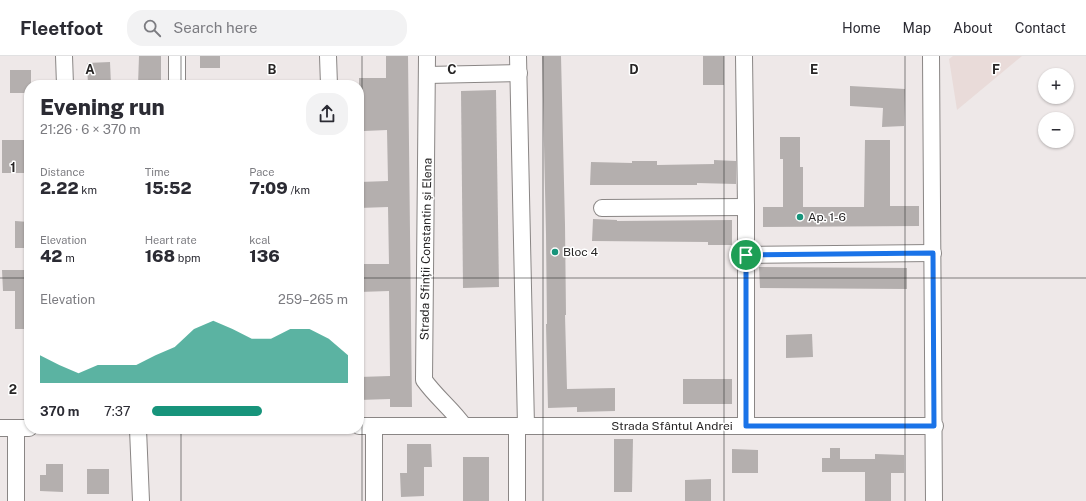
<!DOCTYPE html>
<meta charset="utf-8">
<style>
body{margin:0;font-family:"Public Sans",sans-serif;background:#f2f2f3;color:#2b2b33;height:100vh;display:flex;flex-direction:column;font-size:15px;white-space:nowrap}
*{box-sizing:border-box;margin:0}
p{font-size:13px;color:#7c7c81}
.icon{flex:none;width:22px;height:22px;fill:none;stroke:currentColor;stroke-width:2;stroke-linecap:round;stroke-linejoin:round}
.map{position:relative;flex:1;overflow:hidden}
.side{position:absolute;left:24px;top:24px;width:340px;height:354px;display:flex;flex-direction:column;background:#fff;border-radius:16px;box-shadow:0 1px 3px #0004}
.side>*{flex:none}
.buttons{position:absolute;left:1038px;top:12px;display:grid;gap:8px}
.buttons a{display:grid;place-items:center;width:36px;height:36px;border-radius:50%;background:#fff;box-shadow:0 1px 3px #0004;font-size:20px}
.pin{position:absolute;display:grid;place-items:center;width:34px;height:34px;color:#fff;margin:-17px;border:2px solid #fff;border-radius:50%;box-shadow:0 1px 4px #0007}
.round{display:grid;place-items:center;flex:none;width:42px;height:42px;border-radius:16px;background:#f2f2f3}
.head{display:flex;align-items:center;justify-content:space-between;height:68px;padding:0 16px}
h1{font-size:22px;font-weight:800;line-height:30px}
.stats{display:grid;grid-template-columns:repeat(3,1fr);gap:6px;height:68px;padding:4px 16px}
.stats div{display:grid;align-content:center}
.stats b{font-size:17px;font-weight:800}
.stats small{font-size:11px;font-weight:400}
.stats p{font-size:11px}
.chart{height:112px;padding:8px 16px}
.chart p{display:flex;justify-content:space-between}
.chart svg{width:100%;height:72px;margin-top:4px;fill:#17947b;opacity:.7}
ul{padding:0 16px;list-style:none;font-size:13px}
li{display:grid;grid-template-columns:64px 48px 1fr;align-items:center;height:30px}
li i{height:10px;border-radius:5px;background:#17947b}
header{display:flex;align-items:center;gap:24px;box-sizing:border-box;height:56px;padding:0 20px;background:#fff;border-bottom:1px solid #e1e1e2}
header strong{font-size:19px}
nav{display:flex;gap:22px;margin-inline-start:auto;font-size:14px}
.search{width:280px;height:36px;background:#f2f2f3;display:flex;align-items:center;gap:10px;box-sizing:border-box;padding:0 14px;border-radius:16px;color:#7c7c81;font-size:15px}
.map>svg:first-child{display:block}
.built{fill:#e9dbd9}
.building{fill:#b4afae}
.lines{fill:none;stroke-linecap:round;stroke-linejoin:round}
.street-casing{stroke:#8a8685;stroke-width:18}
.street{stroke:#fff;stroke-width:16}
.route-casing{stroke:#fff;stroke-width:8}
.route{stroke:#1a73e8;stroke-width:5}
.grid{fill:none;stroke:#272525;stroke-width:1;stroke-opacity:0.55}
.poi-dot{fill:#17947b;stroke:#fff;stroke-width:1.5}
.labels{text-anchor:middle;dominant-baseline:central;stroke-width:3;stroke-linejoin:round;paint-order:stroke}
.poi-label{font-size:12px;fill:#272525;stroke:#fff;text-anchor:start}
.street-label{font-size:12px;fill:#272525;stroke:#fff}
.grid-label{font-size:13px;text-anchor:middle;font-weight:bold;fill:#272525;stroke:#fff;stroke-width:3;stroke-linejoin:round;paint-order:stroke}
</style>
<header>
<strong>Fleetfoot</strong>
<div class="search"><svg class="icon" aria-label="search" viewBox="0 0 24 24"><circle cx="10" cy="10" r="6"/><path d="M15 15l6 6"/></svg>Search here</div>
<nav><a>Home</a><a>Map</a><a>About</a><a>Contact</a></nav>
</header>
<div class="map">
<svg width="1086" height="445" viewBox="0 0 1086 445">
<rect width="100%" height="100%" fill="#eee8e8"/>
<polygon class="built" points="953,0 1022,0 957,54 949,3"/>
<g class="building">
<polygon points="139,0 161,0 161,29 138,29"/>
<rect x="200" y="0" width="20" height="12"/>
<polygon points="386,0 408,0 412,351 390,351 390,343 359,344 359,321 390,320 389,235 359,236 359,208 389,208 388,151 359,152 359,126 388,125 387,74 364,75 363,38 359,38 359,22 386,22"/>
<polygon points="542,0 561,0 565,169 566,259 565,259 567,333 615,332 615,355 577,356 577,351 548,352 546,268 547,268 546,178"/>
<rect x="703" y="0" width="21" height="29"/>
<polygon points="110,6 111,29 88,29 87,7"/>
<polygon points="10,14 31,14 31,29 29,29 29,37 10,37"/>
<polygon points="850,30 905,33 904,70 882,71 883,52 850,50"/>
<polygon points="496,34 499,231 463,232 461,35"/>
<polygon points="780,81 800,81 800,111 803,111 803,151 864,151 865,84 890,84 890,150 919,150 919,170 763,171 763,151 783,151 783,103 780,103"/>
<rect x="2" y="84" width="24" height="33"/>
<polygon points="714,104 736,105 736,128 697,127 697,129 590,129 591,106 632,107 632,105 657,105 657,109 714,108"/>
<polygon points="593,163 617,164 617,165 732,164 732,189 708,189 708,186 592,185"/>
<polygon points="15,165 29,166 29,192 15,192"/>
<polygon points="759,211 907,212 907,233 760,232"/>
<polygon points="2,214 28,214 29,273 15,273 15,235 3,235"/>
<polygon points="812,278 813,301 786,302 786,279"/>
<rect x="683" y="323" width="49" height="25"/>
<polygon points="614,383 633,383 632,436 614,436"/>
<polygon points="407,388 431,388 432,411 424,411 424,440 401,441 400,417 407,417"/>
<polygon points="830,392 840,392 840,403 875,403 875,398 904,399 904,417 891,417 891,445 865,445 865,416 822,416 822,402 830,402"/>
<polygon points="732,393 758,394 758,417 732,417"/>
<rect x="463" y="401" width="26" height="44"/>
<polygon points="46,408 63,408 63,436 40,435 40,419 46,419"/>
<rect x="87" y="413" width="22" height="25"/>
<polygon points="711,423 711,445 685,445 685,424"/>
</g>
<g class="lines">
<defs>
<g id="street">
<polyline points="64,0 65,29"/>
<polyline points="177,0 177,29"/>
<polyline points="328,0 329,29"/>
<path d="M427,0L424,324C436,341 452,353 464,370"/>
<polyline points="518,0 526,370"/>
<polyline points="744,0 746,151 746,370"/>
<polyline points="931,0 934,445"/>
<polyline points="427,19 519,17"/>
<polyline points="602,152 746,151"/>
<polyline points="746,199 933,197"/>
<polyline points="359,370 935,370"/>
<polyline points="374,370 374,445"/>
<polyline points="0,372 29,372"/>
<polyline points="16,372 16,445"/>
<polyline points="138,373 141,445"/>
<polyline points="517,445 517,370"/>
</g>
</defs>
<use href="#street" class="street-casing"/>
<use href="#street" class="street"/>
</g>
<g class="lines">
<defs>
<polygon id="route" points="933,197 934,370 746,370 746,199"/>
</defs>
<use href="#route" class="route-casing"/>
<use href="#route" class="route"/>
</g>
<path class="grid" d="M181,0V29M362,0V445M543,0V445M724,0V445M905,0V445M0,222H29M359,222H1086M181,373V445"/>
<g class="poi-dot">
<circle cx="800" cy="161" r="4"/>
<circle cx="555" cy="196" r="4"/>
</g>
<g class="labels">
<g class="poi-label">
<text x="808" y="161">Ap. 1-6</text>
<text x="563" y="196">Bloc 4</text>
</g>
<g class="street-label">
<text transform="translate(426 193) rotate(-89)">Strada Sfinții Constantin și Elena</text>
<text x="672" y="370">Strada Sfântul Andrei</text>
</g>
</g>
<g class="grid-label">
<text x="90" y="18">A</text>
<text x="272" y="18">B</text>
<text x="452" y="18">C</text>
<text x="634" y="18">D</text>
<text x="814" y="18">E</text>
<text x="996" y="18">F</text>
<text x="13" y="116">1</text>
<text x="13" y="338">2</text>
</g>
</svg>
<div class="buttons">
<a>+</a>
<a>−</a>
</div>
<div class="pin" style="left:746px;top:199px;background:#1e9e55"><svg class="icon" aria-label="arrive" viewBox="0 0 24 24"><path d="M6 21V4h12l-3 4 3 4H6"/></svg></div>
<section class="side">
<div class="head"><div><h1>Evening run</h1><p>21:26 · 6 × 370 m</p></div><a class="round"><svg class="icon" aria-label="share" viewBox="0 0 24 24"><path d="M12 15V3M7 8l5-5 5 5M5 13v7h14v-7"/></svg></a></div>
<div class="stats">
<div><p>Distance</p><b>2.22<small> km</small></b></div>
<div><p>Time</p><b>15:52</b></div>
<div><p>Pace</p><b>7:09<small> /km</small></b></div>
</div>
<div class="stats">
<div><p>Elevation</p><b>42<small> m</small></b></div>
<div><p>Heart rate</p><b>168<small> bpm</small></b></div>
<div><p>kcal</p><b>136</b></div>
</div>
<div class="chart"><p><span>Elevation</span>259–265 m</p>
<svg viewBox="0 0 160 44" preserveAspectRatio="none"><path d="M0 44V27L10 33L20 38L30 33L40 33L50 33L60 27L70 22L80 11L90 6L100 11L110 17L120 17L130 11L140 11L150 17L160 27V44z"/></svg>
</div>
<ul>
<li><b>370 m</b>7:37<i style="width:56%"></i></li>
</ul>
</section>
</div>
